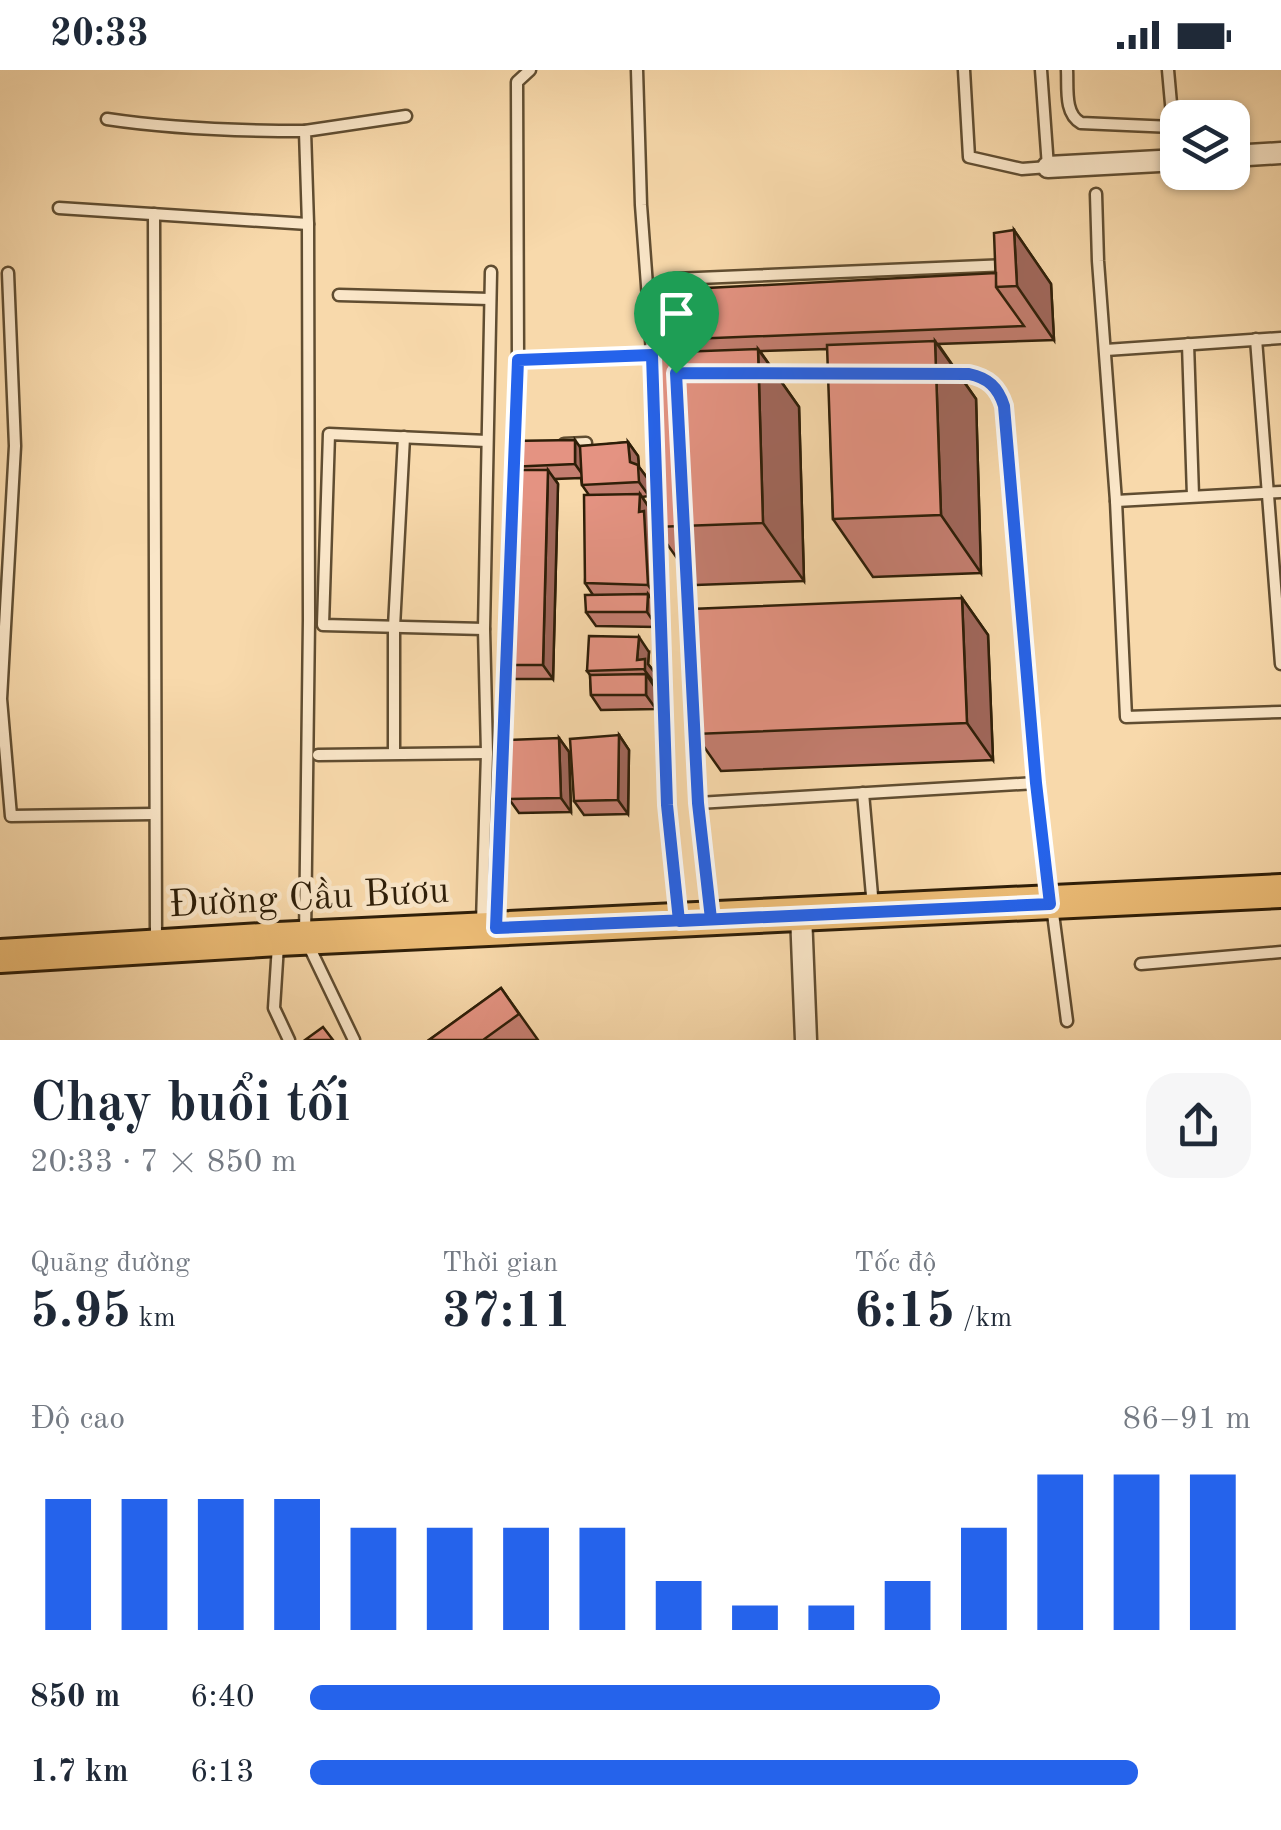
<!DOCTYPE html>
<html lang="vi">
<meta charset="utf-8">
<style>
body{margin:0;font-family:"Old Standard TT",serif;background:#f6f6f7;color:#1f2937;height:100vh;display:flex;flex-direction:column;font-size:38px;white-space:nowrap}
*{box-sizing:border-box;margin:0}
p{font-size:32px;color:#747a83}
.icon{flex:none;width:55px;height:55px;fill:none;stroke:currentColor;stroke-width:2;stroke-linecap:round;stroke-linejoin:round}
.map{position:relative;height:970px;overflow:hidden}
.panel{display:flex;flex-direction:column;background:#fff;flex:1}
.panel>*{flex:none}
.fabs{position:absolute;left:1160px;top:30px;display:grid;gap:20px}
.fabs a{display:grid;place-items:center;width:90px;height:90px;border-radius:20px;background:#fff;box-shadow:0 2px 8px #0004;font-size:50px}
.pin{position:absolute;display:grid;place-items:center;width:85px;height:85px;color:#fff;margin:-102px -42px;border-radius:50% 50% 50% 0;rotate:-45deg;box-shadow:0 0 10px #0007}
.pin .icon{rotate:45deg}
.round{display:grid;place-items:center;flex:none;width:105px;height:105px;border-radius:30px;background:#f6f6f7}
.summary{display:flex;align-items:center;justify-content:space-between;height:170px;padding:0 30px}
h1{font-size:55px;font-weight:600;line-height:75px}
.figures{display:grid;grid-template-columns:repeat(3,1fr);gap:15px;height:170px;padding:10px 30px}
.figures div{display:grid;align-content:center}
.figures b{font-size:50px;font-weight:600}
.figures small{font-size:28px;font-weight:400}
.figures p{font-size:28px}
.chart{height:280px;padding:20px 30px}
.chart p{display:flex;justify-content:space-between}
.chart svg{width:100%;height:180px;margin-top:10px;stroke:#2563eb;stroke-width:6}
ul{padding:0 30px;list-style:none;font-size:32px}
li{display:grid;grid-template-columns:160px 120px 1fr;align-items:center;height:75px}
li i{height:25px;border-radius:12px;background:#2563eb}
.status{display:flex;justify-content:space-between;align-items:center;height:70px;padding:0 50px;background:#fff;direction:ltr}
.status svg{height:28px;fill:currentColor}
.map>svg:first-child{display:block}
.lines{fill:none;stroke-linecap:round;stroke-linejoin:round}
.lane-casing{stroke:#604d31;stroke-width:15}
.street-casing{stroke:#604d31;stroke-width:25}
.primary-casing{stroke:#2e1e08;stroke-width:38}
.lane{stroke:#fae6c8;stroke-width:10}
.street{stroke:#fae6c8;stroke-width:20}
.primary{stroke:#ecbc76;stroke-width:32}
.wall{fill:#c47e70;stroke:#2e1e08;stroke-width:2.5}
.shaded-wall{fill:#a0675b;stroke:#2e1e08;stroke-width:2.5}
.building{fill:#e49382;stroke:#2e1e08;stroke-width:2.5}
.route-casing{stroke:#fff;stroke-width:20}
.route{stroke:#2563eb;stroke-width:12}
.labels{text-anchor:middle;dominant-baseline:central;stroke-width:9;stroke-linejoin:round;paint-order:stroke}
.street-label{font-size:38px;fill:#2e1e08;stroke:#fae6c8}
</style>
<div class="status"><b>20:33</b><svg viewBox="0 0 49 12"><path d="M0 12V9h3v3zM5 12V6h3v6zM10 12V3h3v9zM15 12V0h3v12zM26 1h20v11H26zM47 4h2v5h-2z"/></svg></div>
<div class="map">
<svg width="1281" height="970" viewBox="0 0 1281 970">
<rect width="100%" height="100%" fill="#f8d9ab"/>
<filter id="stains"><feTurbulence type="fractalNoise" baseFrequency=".002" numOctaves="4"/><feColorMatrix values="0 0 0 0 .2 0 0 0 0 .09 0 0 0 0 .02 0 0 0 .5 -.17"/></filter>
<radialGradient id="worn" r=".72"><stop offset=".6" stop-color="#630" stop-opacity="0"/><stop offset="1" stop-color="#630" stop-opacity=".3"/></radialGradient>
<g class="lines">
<defs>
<g id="lane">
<polyline points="637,0 641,135 653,296"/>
<polyline points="964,0 969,87 1022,99 1048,97 1041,0"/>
<path d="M1067,0C1068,18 1064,44 1081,53L1173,57"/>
<polyline points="1168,0 1176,90"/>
<path d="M107,49C173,59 238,61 305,61"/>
<polyline points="1096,124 1098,191 1116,431 1126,647 1281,642"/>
<polyline points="59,138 308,154"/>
<polyline points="154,144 156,873"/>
<polyline points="8,203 15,376 1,629 11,746 153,744"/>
<polyline points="339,225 490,229"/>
<polyline points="1256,269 1281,594"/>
<polyline points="1188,274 1193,426"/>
<polyline points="1106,280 1281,268"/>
<polyline points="518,290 652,285"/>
<polyline points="676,293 674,209 1008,195"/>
<polyline points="765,303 838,303"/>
<path d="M945,303C973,303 995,305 1003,337L1036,713L1067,951"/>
<polyline points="564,374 586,373"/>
<polyline points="513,383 518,290 517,12 530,0"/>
<polyline points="1116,431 1281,422"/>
<polyline points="658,448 667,735 678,845"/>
<polyline points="685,490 698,733"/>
<polyline points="484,559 323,555 329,364 487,371"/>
<polyline points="394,683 394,557 404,367"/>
<polyline points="318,685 487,683"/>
<polyline points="863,723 873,837"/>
<polyline points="711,843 698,733 1036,713"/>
<polyline points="482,853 487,683 484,559 491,202"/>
<polyline points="496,853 507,590"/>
<polyline points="278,875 274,938 289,970"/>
<polyline points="1141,894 1281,882"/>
<polyline points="354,970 305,868 309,550 308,154 305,61 406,46"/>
</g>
<g id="street">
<polyline points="1232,86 1281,83"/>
<polyline points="1048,97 1178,90"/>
<polyline points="801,844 806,970"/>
</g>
<polyline id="primary" points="0,886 278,869 1281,821"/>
</defs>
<use href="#lane" class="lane-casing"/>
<use href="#street" class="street-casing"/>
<use href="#primary" class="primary-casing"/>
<use href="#lane" class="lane"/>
<use href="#street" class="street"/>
<use href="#primary" class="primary"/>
</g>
<g class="wall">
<polygon points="1014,160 1051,214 1054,270 938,274 976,329 981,503 873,507 833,449 828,279 760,281 799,337 804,511 696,515 655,457 698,281 690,269 996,203"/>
<polygon points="628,372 638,386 639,397 648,409 649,426 642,427 650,439 650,449 654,456 658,529 651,529 658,538 657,557 596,556 586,542 593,525 585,513 589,425 582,415 581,408 555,409 558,414 553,609 512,609 502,595 510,400 508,397 580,377"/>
<polygon points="962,528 988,565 993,690 721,701 695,664"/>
<polygon points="649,582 648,594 655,603 655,614 653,614 656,619 656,639 601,640 591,625 590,605 587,601"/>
<polygon points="619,665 629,680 628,744 584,745 574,731"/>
<polygon points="559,668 569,682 571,742 519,743 509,729"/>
<polygon points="501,918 538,970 429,970"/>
</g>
<g class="shaded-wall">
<polygon points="1014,160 1051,214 1054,270 1017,216"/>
<polygon points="935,271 976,329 981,503 941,445"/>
<polygon points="758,279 799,337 804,511 763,453"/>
<polygon points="575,370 585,384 585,408 575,394"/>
<polygon points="628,372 638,386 639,397 648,409 649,426 639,412 630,392"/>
<polygon points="548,400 558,414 553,609 543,595"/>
<polygon points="640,424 650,439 650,449 654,456 658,529 648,515 639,442"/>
<polygon points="648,524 658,538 657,557 647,542"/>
<polygon points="962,528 988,565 993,690 967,653"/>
<polygon points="639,567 649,582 648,594 655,603 655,614 637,590"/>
<polygon points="646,604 656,619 656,639 646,625"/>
<polygon points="619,665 629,680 628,744 618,730"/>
<polygon points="559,668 569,682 571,742 561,728"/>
</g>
<g class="building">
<polygon points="1014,160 1017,216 996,217 994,163"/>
<polygon points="996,203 996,217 1024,256 690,269 688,219"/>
<polygon points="935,271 941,445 833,449 827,275"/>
<polygon points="758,279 763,453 655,457 650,283"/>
<polygon points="575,370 575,394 508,397 508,371"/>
<polygon points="628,372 630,392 638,395 639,412 582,415 580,376"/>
<polygon points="510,400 548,400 543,595 502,595"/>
<polygon points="640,424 639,442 644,441 648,515 585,513 584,425"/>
<polygon points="648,524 647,542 586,542 585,525"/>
<polygon points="962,528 967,653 695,664 691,539"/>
<polygon points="589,566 639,567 637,590 645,589 645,599 587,601"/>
<polygon points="646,604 646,625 591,625 590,605"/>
<polygon points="619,665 618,730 574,731 570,669"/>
<polygon points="559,668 561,728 509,729 506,670"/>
<polygon points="501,918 519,944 483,970 429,970"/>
<polygon points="323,957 333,970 305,970"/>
</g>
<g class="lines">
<defs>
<path id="route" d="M676,303L698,733L711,849L496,858L518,290L652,285L667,735L679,851L1050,834L1036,713L1004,336C998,317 988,308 969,304L676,303"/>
</defs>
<use href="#route" class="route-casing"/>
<use href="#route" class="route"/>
</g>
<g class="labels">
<g class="street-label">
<text transform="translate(309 829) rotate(-3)">Đường Cầu Bươu</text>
</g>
</g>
<rect width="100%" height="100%" filter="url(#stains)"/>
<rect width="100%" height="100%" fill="url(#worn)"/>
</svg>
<div class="fabs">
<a><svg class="icon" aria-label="layers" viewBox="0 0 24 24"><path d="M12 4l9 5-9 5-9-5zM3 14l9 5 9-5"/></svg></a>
</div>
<div class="pin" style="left:676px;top:303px;background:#1e9e55"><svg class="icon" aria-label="arrive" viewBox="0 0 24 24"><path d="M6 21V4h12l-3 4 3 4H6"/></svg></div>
</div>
<section class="panel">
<div class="summary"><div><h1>Chạy buổi tối</h1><p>20:33 · 7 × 850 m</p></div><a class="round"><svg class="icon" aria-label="share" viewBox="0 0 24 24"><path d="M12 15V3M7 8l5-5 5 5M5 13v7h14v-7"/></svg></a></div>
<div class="figures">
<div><p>Quãng đường</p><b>5.95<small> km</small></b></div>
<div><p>Thời gian</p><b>37:11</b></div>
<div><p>Tốc độ</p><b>6:15<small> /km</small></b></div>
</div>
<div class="chart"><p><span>Độ cao</span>86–91 m</p>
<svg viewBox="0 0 160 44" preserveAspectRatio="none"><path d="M5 44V12M15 44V12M25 44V12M35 44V12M45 44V19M55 44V19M65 44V19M75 44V19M85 44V32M95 44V38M105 44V38M115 44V32M125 44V19M135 44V6M145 44V6M155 44V6"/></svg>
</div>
<ul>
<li><b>850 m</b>6:40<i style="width:67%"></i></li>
<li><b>1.7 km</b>6:13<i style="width:88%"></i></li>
</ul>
</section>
